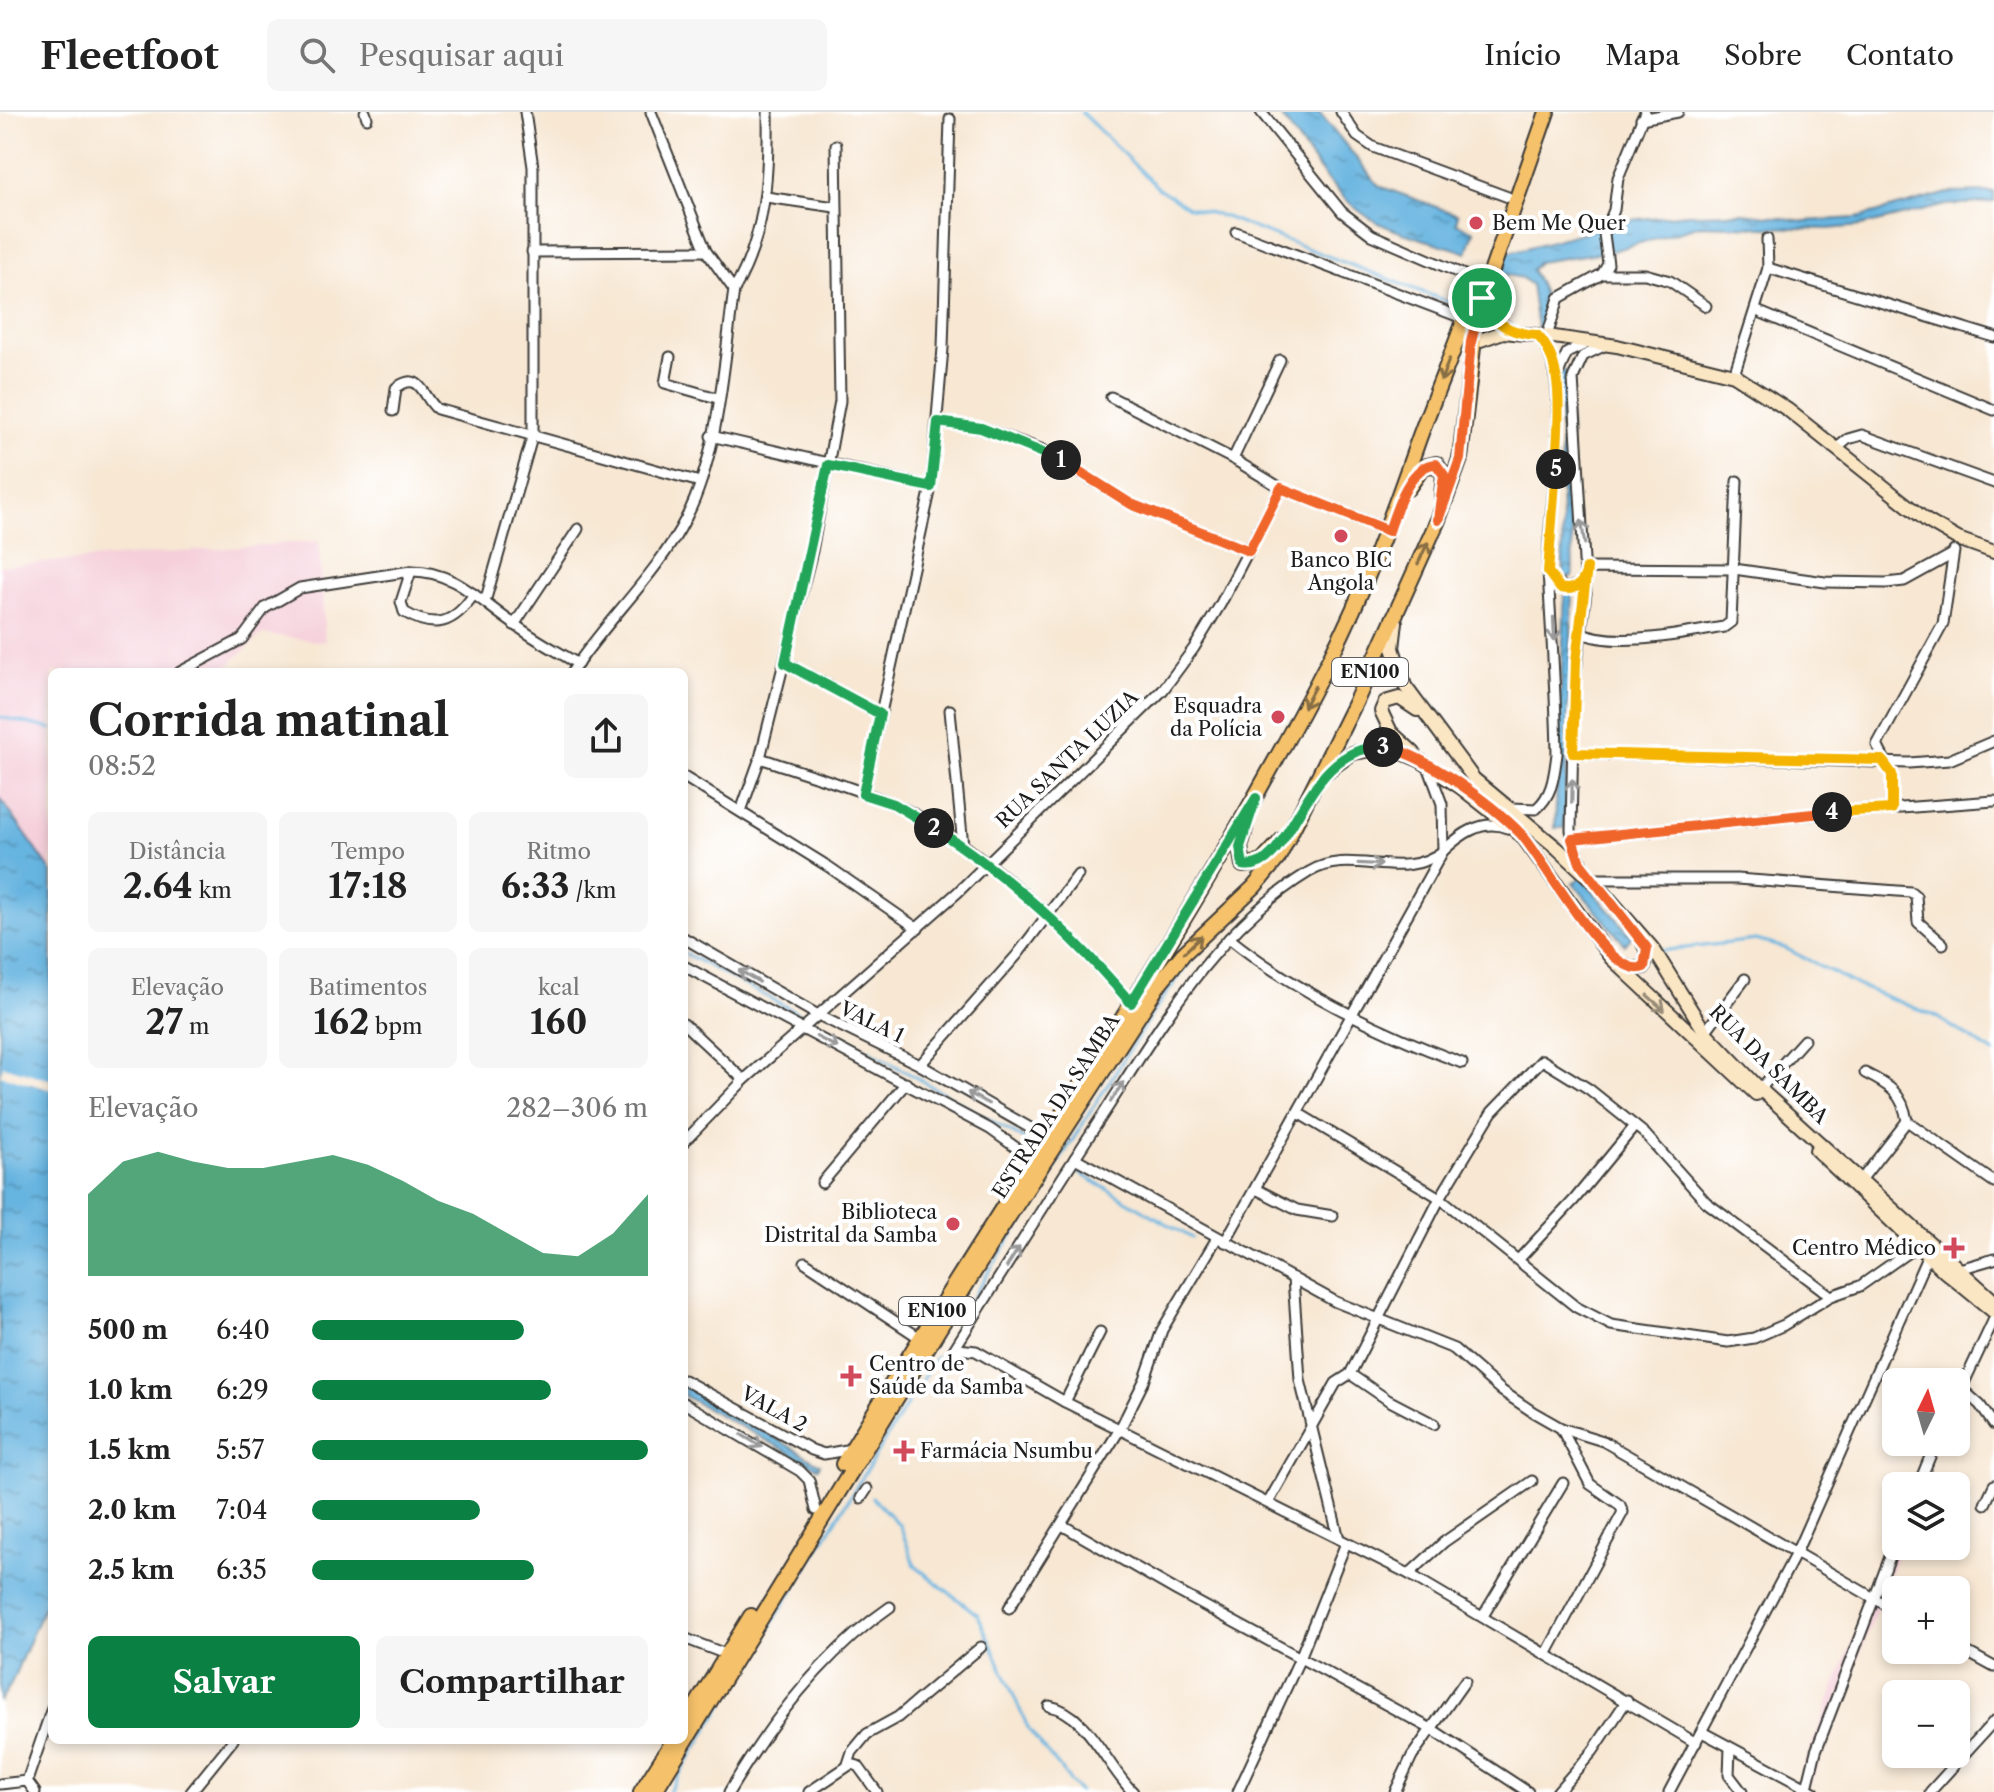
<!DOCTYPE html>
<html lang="pt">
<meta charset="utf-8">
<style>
body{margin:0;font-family:"Libre Caslon Text",serif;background:#f6f6f6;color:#222;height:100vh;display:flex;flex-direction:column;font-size:30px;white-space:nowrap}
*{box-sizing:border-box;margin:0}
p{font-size:26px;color:#767676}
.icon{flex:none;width:44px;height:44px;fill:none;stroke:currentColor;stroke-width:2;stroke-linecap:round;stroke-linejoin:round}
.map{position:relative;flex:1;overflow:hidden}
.sheet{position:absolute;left:48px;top:556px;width:640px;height:1076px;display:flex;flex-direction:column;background:#fff;border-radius:12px;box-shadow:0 4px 12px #0003}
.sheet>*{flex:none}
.needle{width:52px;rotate:5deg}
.controls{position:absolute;left:1882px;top:1256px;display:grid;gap:16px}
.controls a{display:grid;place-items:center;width:88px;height:88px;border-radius:12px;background:#fff;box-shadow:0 4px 12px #0003;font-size:40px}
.pin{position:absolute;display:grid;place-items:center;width:68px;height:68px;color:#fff;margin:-34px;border:4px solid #fff;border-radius:50%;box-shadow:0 2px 8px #0007}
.km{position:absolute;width:40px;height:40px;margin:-20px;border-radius:50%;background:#222;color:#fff;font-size:22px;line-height:40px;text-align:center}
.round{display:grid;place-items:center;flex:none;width:84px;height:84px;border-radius:12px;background:#f6f6f6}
.overview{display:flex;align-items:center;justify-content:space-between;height:136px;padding:0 40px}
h1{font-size:44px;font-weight:700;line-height:60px}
.metrics{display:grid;grid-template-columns:repeat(3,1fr);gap:12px;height:136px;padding:8px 40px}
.metrics div{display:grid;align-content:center;border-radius:12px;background:#f6f6f6;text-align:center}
.metrics b{font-size:34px;font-weight:700}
.metrics small{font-size:22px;font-weight:400}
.metrics p{font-size:22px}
.chart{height:224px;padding:16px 40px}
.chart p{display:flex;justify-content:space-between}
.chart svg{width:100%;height:144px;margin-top:8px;fill:#0b8043;opacity:.7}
.cta{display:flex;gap:16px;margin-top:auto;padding:16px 40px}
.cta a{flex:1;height:92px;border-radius:12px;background:#0b8043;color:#fff;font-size:32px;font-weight:700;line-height:92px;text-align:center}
.cta a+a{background:#f6f6f6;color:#222}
ul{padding:0 40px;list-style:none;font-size:26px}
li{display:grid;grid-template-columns:128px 96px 1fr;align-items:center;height:60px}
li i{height:20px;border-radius:10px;background:#0b8043}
header{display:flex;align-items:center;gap:48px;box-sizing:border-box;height:112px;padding:0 40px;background:#fff;border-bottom:2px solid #e0e0e0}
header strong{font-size:38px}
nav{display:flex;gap:44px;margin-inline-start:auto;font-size:28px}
.search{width:560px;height:72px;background:#f6f6f6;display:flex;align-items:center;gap:20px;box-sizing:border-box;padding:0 28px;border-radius:12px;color:#767676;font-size:30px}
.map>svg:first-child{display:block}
.built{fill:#f5cfda}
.water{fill:url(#water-ripples);stroke:#41687e;stroke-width:2}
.pier{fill:#f7e7d3}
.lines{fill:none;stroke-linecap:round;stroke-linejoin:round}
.stream{stroke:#66b4e0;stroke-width:3}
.street-casing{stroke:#3d3a37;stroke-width:13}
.secondary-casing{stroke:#3d3a37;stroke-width:16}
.primary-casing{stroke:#3d3a37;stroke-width:18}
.street{stroke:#fff;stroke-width:9}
.secondary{stroke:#fbe6c4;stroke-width:12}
.primary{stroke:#f5c16b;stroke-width:14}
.oneway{stroke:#886e44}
.oneway2{stroke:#999}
.oneway3{stroke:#978b78}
.split-1-casing{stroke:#fff;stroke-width:16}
.split-2-casing{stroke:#fff;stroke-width:16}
.split-3-casing{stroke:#fff;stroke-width:16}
.split-4-casing{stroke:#fff;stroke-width:16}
.split-5-casing{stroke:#fff;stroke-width:16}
.split-6-casing{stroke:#fff;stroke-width:16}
.split-1{stroke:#f0652b;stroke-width:10}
.split-2{stroke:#22a559;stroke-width:10}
.split-3{stroke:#22a559;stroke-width:10}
.split-4{stroke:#f0652b;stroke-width:10}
.split-5{stroke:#f5b400;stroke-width:10}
.split-6{stroke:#f5b400;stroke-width:10}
.poi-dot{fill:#d1495b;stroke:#fff;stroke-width:3}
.labels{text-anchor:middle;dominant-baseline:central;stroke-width:8;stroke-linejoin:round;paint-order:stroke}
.shield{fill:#fff;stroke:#606060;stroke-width:2}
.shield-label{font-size:18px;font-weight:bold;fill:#1c1c1c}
.poi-label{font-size:20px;fill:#1c1c1c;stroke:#fff;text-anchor:start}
.street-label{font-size:20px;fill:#1c1c1c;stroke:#fff}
</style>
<header>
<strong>Fleetfoot</strong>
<div class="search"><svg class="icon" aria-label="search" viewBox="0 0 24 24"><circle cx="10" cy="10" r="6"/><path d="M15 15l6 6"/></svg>Pesquisar aqui</div>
<nav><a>Início</a><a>Mapa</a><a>Sobre</a><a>Contato</a></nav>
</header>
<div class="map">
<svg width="1994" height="1680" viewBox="0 0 1994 1680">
<defs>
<pattern id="water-ripples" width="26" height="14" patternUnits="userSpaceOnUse" patternTransform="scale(2)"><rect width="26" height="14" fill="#66b4e0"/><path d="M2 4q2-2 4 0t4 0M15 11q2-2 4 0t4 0" fill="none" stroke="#5392b5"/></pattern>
</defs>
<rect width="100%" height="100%" fill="#fff"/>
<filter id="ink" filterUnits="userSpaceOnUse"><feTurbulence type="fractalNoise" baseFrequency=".0125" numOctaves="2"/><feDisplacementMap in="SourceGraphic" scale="16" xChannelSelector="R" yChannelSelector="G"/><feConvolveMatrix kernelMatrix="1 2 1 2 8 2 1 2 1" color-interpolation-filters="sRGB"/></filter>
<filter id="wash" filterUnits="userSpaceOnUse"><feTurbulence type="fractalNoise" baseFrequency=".006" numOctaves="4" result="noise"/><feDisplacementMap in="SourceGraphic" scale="32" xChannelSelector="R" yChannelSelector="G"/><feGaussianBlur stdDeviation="1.8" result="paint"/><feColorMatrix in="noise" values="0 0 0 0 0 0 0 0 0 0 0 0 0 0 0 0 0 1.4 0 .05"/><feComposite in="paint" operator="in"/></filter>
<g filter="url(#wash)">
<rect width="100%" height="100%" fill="#f7e7d3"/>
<g class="built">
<polygon points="319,429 325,530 262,522 221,560 52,560 52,777 0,733 0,454"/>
<polygon points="1896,1421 1896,1434 1901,1434 1810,1673 1798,1667"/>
</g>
<g class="water">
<path d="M1278,0H1319L1379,74L1458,103L1456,111L1474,119L1467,141C1434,129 1391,122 1362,101C1328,77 1303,33 1278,0Z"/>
<path d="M1994,80V90L1946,93L1861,114L1828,117L1701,113L1612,139L1538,150L1531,158C1545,176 1546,196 1548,217L1537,216L1531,173L1522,166L1498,161L1507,141L1629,108L1688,102L1744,101L1805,109L1857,106L1948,81Z"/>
<polygon points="1559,259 1568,259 1573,465 1563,465"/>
<polygon points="1565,480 1573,481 1564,716 1555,716"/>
<polygon points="0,686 52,760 52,1475 10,1574 0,1589"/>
<polygon points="1581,765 1632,824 1625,833 1573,771"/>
<polygon points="684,1273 820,1352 818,1356 684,1284"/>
</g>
<polygon class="pier" points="3,954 52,968 52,978 0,963"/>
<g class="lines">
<g class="stream">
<polyline points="1081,0 1158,76 1188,95 1225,105 1451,191"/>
<polyline points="0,605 52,617"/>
<polyline points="1659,839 1756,828 1785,836 1859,874 1935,904 1994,941"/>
<polyline points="684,841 859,933 1034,1033"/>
<polyline points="1079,1061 1192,1126"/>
<polyline points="961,1204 1158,893 1192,847 1209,832"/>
<polyline points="872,1385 900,1414 915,1454 978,1503 1029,1618 1079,1680"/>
<polyline points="669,1680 936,1245"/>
</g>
</g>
</g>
<g filter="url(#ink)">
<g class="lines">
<defs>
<g id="street">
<polyline points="365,0 367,6"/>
<polyline points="1261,0 1342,100 1372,123 1478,169"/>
<polyline points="1341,0 1357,24 1373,35 1508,85"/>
<polyline points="1641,7 1678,0"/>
<polyline points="766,85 835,95"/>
<polyline points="1236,120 1465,207"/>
<polyline points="532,140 706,139"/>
<polyline points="1768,156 1994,225"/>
<polyline points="1602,162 1608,152 1604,122 1614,98 1618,66 1645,0"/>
<path d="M734,178C766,124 769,62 768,0"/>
<polyline points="1757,199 1994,298"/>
<polyline points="1547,224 1559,186 1602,162 1645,162 1670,169 1706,194"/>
<polyline points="670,245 665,271 717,286"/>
<polyline points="1734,263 1768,156 1767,127"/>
<polyline points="1557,264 1567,241 1588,231"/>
<polyline points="1111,285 1233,347 1281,376 1388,418"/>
<path d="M393,299L396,276C421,257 423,286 437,297L700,370"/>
<polyline points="938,310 981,316 1043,338 1131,392 1249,439"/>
<polyline points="711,324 931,375"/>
<polyline points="1837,336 1848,327 1862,323 1994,371"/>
<polyline points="1233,347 1280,248"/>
<path d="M411,459L401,490L404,500C435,518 454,512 474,482"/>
<polyline points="1550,464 1566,477 1581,472 1587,456 1734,457 1825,470 1886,471 1904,469 1953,442"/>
<polyline points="485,490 533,322 533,55 525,0"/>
<polyline points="514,513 578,417"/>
<path d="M1580,520C1616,537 1685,521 1724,515L1731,510L1737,369"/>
<polyline points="785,551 880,602"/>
<path d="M180,560L242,527L265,496L300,476L411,459C453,458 481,490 514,512C534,527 557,539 578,552"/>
<path d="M572,560C607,507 657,463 686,406C719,343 724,248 734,178L706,139L651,0"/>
<polyline points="950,598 963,734"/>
<polyline points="1573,641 1909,651 1949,648 1994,629"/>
<path d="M760,646C804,661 850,674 893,692C972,725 1075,825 1131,891"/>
<polyline points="1428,654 1442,692 1443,739"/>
<polyline points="684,665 829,755 918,817"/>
<polyline points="863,682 931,375 943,236 950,7"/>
<path d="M1512,696L1536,697C1553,683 1554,663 1557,642C1556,580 1551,519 1548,458C1546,401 1578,263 1537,223"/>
<polyline points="1892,697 1892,662 1877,633 1943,512 1954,439"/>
<polyline points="741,699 760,646 812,439 840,289 836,33"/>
<polyline points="1572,727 1795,704 1994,689"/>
<polyline points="1585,758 1575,738 1571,718 1574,576 1586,481 1573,266 1583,244 1604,234"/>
<polyline points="1592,767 1737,767 1911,780 1916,784 1918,810 1943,832"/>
<polyline points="684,826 816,902 920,953 1046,1025"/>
<path d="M1229,826C1297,881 1380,920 1462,951"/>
<polyline points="684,854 990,1017 1032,1047"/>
<polyline points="684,912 744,968"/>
<polyline points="1705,920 1745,867"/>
<polyline points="920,953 1017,843 1078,763"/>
<path d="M1865,961C1889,973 1903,981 1907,1009L1994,1070"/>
<polyline points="1760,977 1804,928"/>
<polyline points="1298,1001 1440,1086 1576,1195 1611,1213 1728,1230 1754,1226 1784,1213 1831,1184 1860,1174 1917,1134"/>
<polyline points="684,1030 744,968 958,780 1163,578 1194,536 1220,493 1281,376"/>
<polyline points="1075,1046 1336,1190 1454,1237 1502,1279 1533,1300 1561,1316 1603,1329 1896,1499"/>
<polyline points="1861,1068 1907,1009"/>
<polyline points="822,1071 906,971"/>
<polyline points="1256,1077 1297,1098 1333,1104"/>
<path d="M1225,1130L1443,739C1460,723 1482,706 1507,716"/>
<polyline points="1519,1147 1574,1088 1635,1014"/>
<polyline points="805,1150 920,1226"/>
<polyline points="1956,1158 1994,1147"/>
<polyline points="1293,1166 1300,1268 1339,1427"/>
<path d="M953,1239C1004,1158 1054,1077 1106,998C1163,910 1217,816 1309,760C1352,734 1400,772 1443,739"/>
<polyline points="951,1241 958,1237 976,1239 1065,1290 1409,1462 1696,1631"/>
<polyline points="1350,1262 1388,1288 1434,1312"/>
<polyline points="684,1268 812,1338 824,1342 852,1337"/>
<polyline points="1962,1277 1980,1293 1994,1313"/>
<polyline points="1956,1288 1994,1207"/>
<polyline points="1065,1290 1100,1220"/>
<polyline points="684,1291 800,1359 809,1368 816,1398"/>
<polyline points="1918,1374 1936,1330"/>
<polyline points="861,1386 867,1377"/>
<polyline points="1268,1391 1336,1271 1350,1262 1440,1086 1492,1000 1542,948 1589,977 1644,1021 1706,1090 1831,1184"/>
<polyline points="1985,1392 1994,1373"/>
<polyline points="1062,1413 1177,1479 1433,1618 1528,1680"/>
<polyline points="1409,1462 1444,1430 1532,1369"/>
<polyline points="1009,1496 1120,1317 1145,1267 1162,1218 1217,1126"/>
<polyline points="1483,1504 1563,1371"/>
<polyline points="684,1526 728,1543"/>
<polyline points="1956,1534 1994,1555"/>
<polyline points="1547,1541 1623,1400 1620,1393 1590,1372 1561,1316"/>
<path d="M1049,1594C1088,1601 1106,1654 1133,1680"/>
<polyline points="1702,1620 1814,1680"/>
<polyline points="1730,1636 1729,1663 1742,1680"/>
<polyline points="848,1652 852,1640 867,1622 898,1605 981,1535"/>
<polyline points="27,1669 35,1680"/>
<polyline points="0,1672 27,1669 52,1596"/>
<polyline points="1807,1676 1816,1639 1896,1429"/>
<polyline points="191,1680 233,1628"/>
<path d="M729,1680C770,1611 823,1541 890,1495"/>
<polyline points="809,1680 851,1652 858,1654 877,1680"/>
<polyline points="1238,1680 1300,1546 1346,1431"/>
<polyline points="1395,1680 1412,1644 1465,1569"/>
<polyline points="1557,1680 1593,1639 1627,1588"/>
<polyline points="1669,1680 1796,1441 1928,1143"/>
<polyline points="1930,1680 1994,1609"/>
</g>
<g id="secondary">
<polyline points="1484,180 1491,205 1513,220"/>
<polyline points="1471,238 1475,230 1503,220 1547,224 1617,234 1734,263 1788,298 1927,409 1958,427 1994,440"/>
<polyline points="1396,510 1393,536 1405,574 1474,667 1557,736 1600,776 1654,838 1705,920 1760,977 1994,1189"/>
<polyline points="1414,641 1391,620 1381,599 1385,590 1399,586 1417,598"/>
<polyline points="1320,665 1353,641 1388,635 1421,649 1460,675 1522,724 1611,846 1756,982"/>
<polyline points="1619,851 1632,857 1644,855 1648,842 1643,831"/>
<polyline points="1816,1038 1944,1159 1994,1200"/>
</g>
<g id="primary">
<polyline points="1408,376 1423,355 1436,352 1444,363 1442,384"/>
<polyline points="1245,717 1240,735 1243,753 1261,751 1282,728"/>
<path d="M843,1352C1004,1084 1186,827 1329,548C1365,478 1391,406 1417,332C1434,284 1455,237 1471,189"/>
<polyline points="684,1613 751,1504"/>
<polyline points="641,1680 674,1628"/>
<polyline points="654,1680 996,1124 1161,869 1183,842 1254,775 1278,746 1357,587 1438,408 1460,347 1477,201 1547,0"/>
</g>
</defs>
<use href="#street" class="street-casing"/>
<use href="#secondary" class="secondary-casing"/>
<use href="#primary" class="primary-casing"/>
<use href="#street" class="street"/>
<use href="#secondary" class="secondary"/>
<use href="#primary" class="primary"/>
</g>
<defs><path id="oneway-shaft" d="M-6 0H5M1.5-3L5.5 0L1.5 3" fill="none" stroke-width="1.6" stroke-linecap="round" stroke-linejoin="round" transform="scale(2)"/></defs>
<g class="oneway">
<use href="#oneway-shaft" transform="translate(1445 258) rotate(111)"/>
<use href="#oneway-shaft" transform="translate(1423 441) rotate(-65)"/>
<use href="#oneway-shaft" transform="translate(1309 585) rotate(118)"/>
<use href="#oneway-shaft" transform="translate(1193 832) rotate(-44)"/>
</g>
<g class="oneway2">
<use href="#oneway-shaft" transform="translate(1583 420) rotate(-98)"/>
<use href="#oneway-shaft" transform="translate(1554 517) rotate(87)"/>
<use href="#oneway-shaft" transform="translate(1572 679) rotate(-89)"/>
<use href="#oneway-shaft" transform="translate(1370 752) rotate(3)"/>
<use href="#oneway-shaft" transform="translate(749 864) rotate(-150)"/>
<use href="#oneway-shaft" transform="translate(827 930) rotate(27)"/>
<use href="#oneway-shaft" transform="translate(1117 980) rotate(-57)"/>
<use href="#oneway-shaft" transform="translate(978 986) rotate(-151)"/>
<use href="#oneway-shaft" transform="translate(1013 1145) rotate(-58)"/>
<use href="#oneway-shaft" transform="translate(752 1329) rotate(31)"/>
</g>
<use class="oneway3" href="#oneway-shaft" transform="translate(1656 891) rotate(42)"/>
</g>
<g class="lines" filter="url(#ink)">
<defs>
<path id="split-1" d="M1061,348L1131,392L1249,439L1281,376L1389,419C1396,398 1410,352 1436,352L1444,363L1438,408L1460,347L1471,230L1482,186"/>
<polyline id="split-2" points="934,716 894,692 863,682 880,602 785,551 828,353 931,375 938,310 981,316 1061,348"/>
<path id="split-3" d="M934,716C1008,763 1074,824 1131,891L1256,686L1240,735L1243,753C1294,763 1301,633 1383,635"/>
<path id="split-4" d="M1383,635C1421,639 1494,694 1521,722C1544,747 1609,870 1644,855L1647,836L1580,751L1572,727L1832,700"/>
<path id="split-5" d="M1556,357L1548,460L1560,476C1576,480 1584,471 1587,456L1576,549L1573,641L1882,648L1892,662V697L1832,700"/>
<path id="split-6" d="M1482,186L1484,180C1488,210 1508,221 1537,223C1568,253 1557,318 1556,357"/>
</defs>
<use href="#split-1" class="split-1-casing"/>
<use href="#split-2" class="split-2-casing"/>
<use href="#split-3" class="split-3-casing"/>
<use href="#split-4" class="split-4-casing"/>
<use href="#split-5" class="split-5-casing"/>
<use href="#split-6" class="split-6-casing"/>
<use href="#split-1" class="split-1"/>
<use href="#split-2" class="split-2"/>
<use href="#split-3" class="split-3"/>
<use href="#split-4" class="split-4"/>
<use href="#split-5" class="split-5"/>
<use href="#split-6" class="split-6"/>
</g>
<g class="poi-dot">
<circle cx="1476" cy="111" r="8"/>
<circle cx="1341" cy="424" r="8"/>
<circle cx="1278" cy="605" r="8"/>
<circle cx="953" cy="1112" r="8"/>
<path d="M1950 1124h8v8h8v8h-8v8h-8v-8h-8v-8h8z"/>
<path d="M847 1252h8v8h8v8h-8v8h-8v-8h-8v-8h8z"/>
<path d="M900 1327h8v8h8v8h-8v8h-8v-8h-8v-8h8z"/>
</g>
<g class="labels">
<g class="shield">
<rect x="1332" y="546" width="76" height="28" rx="6"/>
<rect x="899" y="1185" width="76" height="28" rx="6"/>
</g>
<g class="shield-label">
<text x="1370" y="560">EN100</text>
<text x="937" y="1199">EN100</text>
</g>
<g class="poi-label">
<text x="1492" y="111">Bem Me Quer</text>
<text x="1341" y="448" text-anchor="middle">Banco BIC<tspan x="1341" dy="23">Angola</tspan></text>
<text x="1262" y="594" text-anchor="end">Esquadra<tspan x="1262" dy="23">da Polícia</tspan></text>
<text x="937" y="1100" text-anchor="end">Biblioteca<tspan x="937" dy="23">Distrital da Samba</tspan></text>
<text x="1936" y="1136" text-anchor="end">Centro Médico</text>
<text x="869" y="1252">Centro de<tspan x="869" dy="23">Saúde da Samba</tspan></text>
<text x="920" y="1339">Farmácia Nsumbu</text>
</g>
<g class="street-label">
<text transform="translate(1067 647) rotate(-44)">RUA SANTA LUZIA</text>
<text transform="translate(872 910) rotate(26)">VALA 1</text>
<text transform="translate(1769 952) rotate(45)">RUA DA SAMBA</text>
<text transform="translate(1056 994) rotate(-57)">ESTRADA DA SAMBA</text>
<text transform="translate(774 1297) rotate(29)">VALA 2</text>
</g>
</g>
</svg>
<div class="controls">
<a><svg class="needle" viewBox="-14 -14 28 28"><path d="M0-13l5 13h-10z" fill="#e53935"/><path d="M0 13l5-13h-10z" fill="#767676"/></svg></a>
<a><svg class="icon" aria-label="layers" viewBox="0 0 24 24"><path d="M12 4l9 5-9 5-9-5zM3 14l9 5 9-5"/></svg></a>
<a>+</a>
<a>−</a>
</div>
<div class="pin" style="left:1482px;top:186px;background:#1e9e55"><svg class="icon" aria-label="arrive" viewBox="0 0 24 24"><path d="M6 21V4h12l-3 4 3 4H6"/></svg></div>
<b class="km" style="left:1061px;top:348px">1</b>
<b class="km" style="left:934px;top:716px">2</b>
<b class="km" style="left:1383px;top:635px">3</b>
<b class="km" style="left:1832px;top:700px">4</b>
<b class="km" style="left:1556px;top:357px">5</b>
<section class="sheet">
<div class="overview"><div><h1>Corrida matinal</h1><p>08:52</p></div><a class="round"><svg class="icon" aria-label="share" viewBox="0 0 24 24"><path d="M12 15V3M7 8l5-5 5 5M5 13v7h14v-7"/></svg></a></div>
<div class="metrics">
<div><p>Distância</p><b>2.64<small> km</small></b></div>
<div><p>Tempo</p><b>17:18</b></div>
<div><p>Ritmo</p><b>6:33<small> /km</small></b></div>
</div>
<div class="metrics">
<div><p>Elevação</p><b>27<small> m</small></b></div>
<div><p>Batimentos</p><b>162<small> bpm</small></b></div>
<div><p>kcal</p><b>160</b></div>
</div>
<div class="chart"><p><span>Elevação</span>282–306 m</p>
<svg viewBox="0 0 160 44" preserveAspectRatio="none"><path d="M0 44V19L10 9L20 6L30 9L40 11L50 11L60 9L70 7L80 10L90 15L100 21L110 25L120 31L130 37L140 38L150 31L160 19V44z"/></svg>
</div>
<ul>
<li><b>500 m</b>6:40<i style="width:63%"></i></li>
<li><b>1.0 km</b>6:29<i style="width:71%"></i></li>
<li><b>1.5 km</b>5:57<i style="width:100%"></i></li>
<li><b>2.0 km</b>7:04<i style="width:50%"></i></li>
<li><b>2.5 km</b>6:35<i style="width:66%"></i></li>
</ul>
<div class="cta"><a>Salvar</a><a>Compartilhar</a></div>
</section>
</div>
